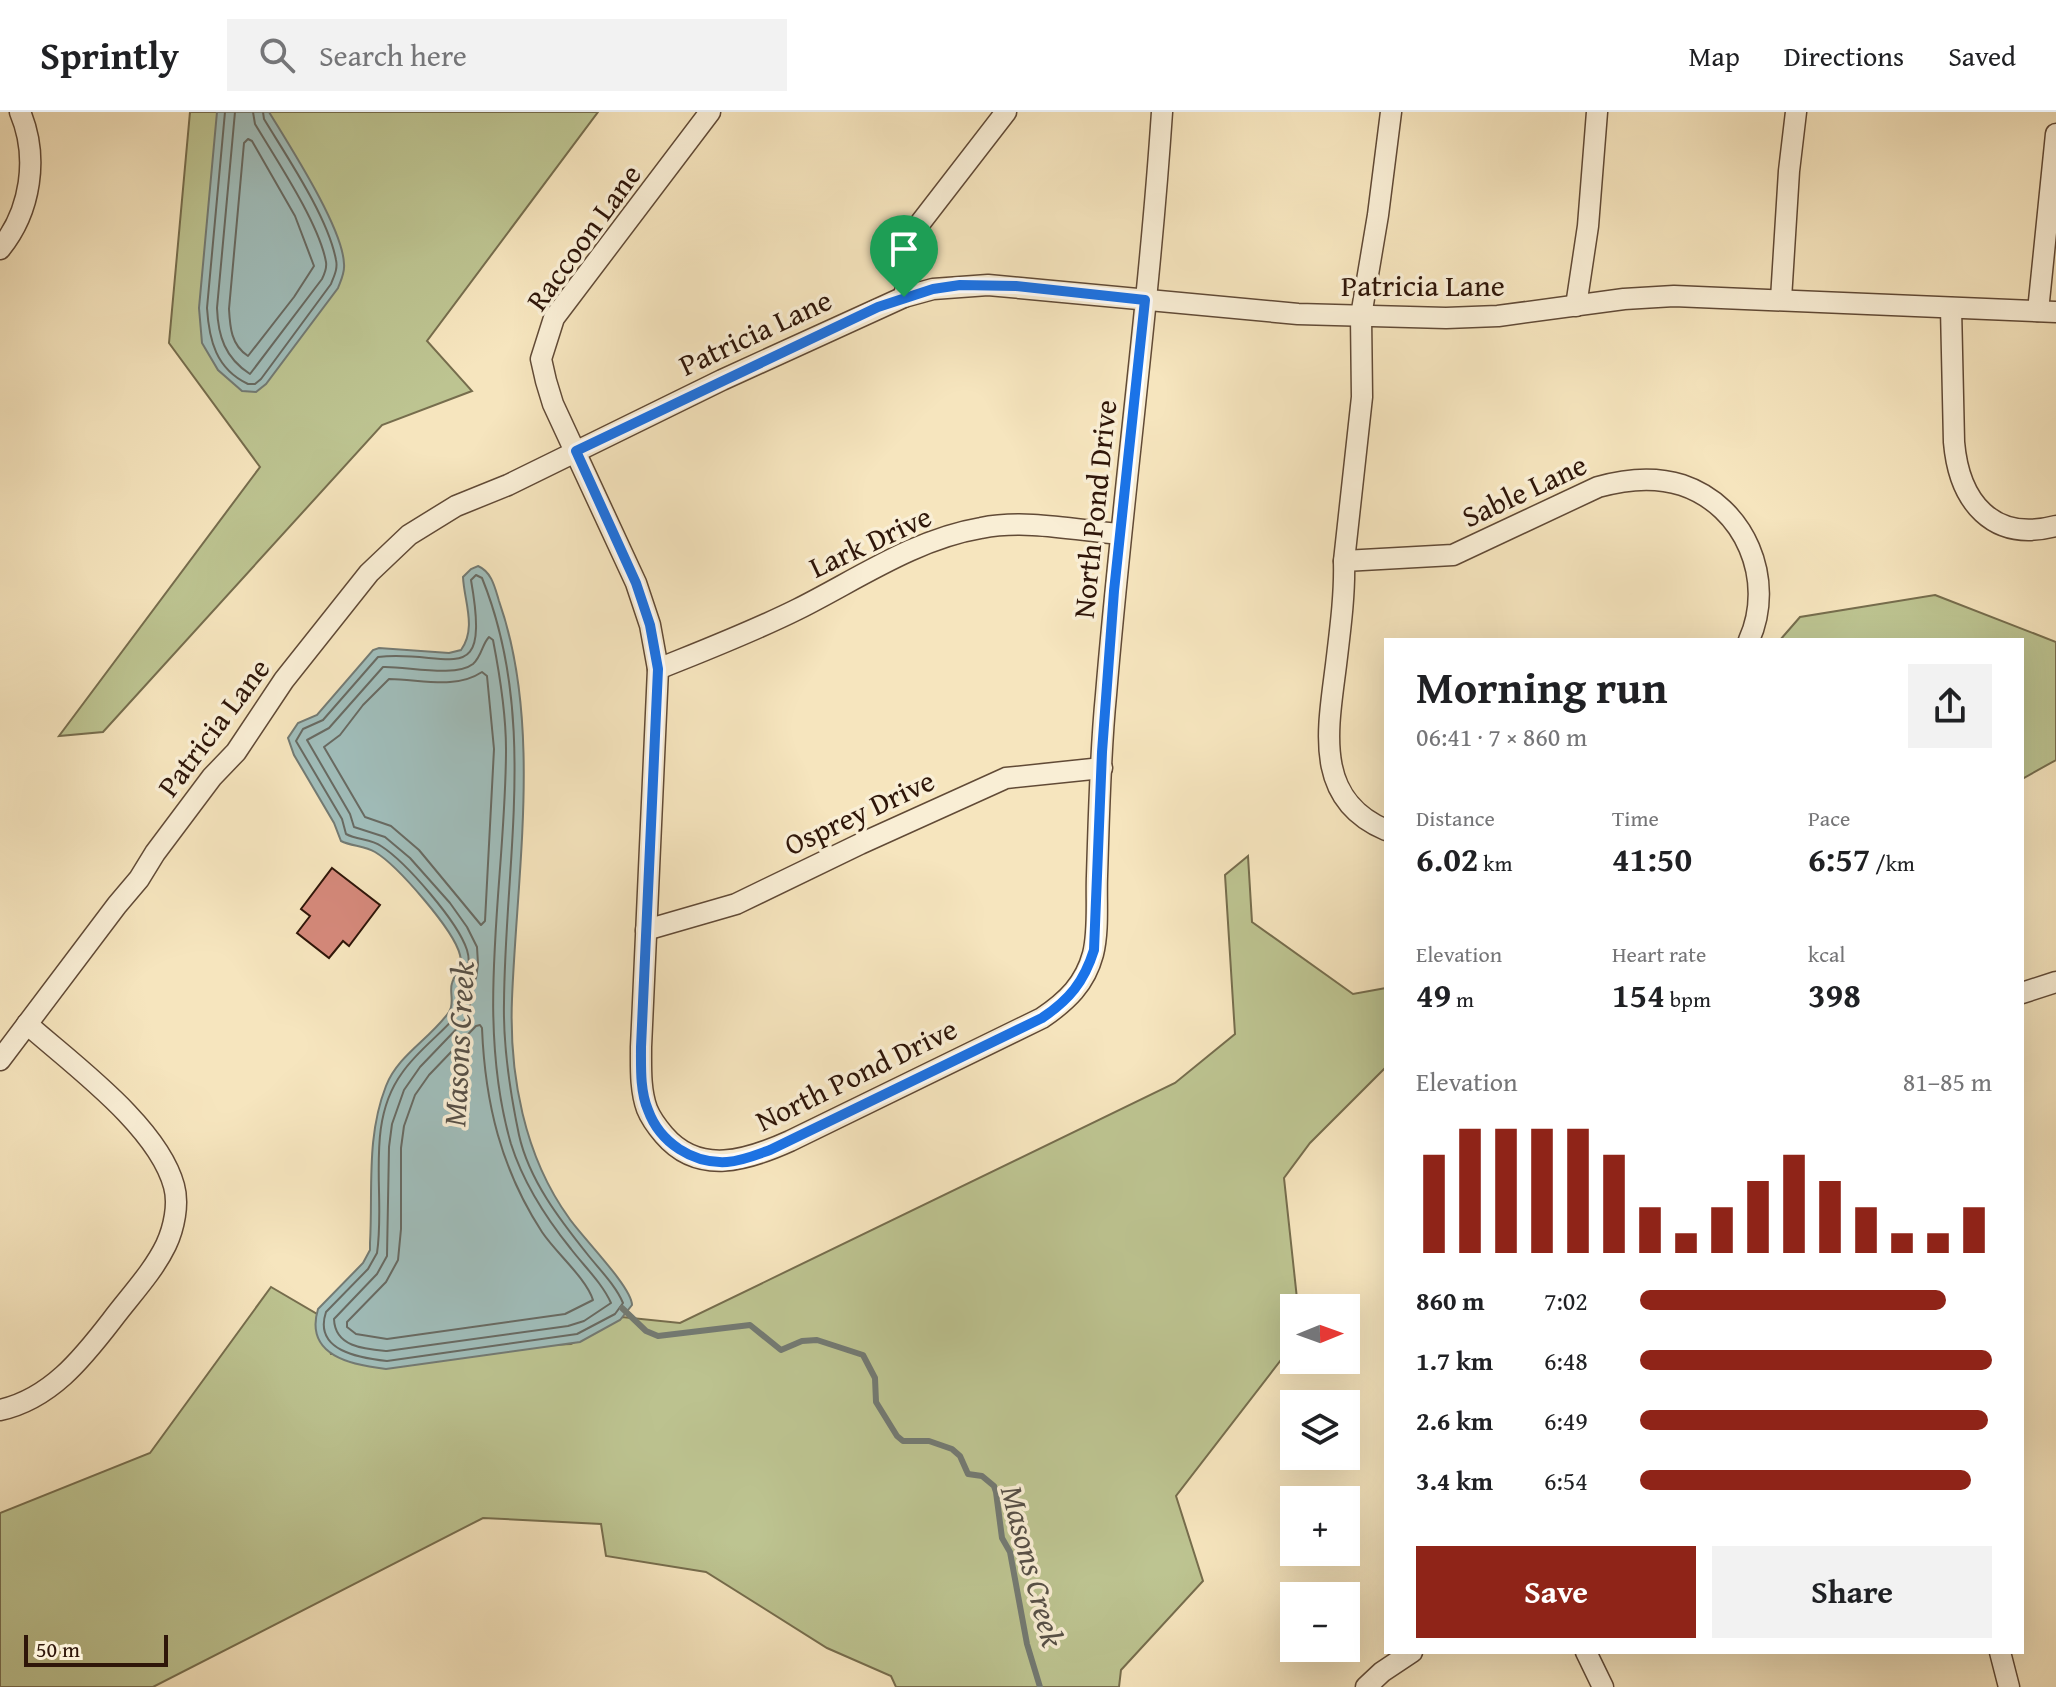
<!DOCTYPE html>
<meta charset="utf-8">
<style>
body{margin:0;font-family:"Gentium Book Plus",serif;background:#f2f2f2;color:#202124;height:100vh;display:flex;flex-direction:column;font-size:30px;white-space:nowrap}
*{box-sizing:border-box;margin:0}
p{font-size:26px;color:#757577}
.icon{flex:none;width:44px;height:44px;fill:none;stroke:currentColor;stroke-width:2;stroke-linecap:round;stroke-linejoin:round}
.map{position:relative;flex:1;overflow:hidden}
.panel{position:absolute;left:1384px;top:526px;width:640px;height:1016px;display:flex;flex-direction:column;background:#fff;border-radius:0px;box-shadow:0 8px 32px #0002}
.panel>*{flex:none}
.needle{width:52px;rotate:89deg}
.tools{position:absolute;left:1280px;top:1182px;display:grid;gap:16px}
.tools a{display:grid;place-items:center;width:80px;height:80px;border-radius:0px;background:#fff;box-shadow:0 8px 32px #0002;font-size:40px}
.scale{position:absolute;left:24px;bottom:20px;width:144px;box-sizing:border-box;padding-left:8px;border:4px solid #2f1609;border-top:0;font-size:22px;line-height:28px;white-space:nowrap;color:#2f1609;-webkit-text-stroke:6px #f9eed5;paint-order:stroke}
.pin{position:absolute;display:grid;place-items:center;width:68px;height:68px;color:#fff;margin:-82px -34px;border-radius:50% 50% 50% 0;rotate:-45deg;box-shadow:0 0 8px #0007}
.pin .icon{rotate:45deg}
.round{display:grid;place-items:center;flex:none;width:84px;height:84px;border-radius:0px;background:#f2f2f2}
.head{display:flex;align-items:center;justify-content:space-between;height:136px;padding:0 32px}
h1{font-size:44px;font-weight:600;line-height:60px}
.figures{display:grid;grid-template-columns:repeat(3,1fr);gap:12px;height:136px;padding:8px 32px}
.figures div{display:grid;align-content:center}
.figures b{font-size:34px;font-weight:600}
.figures small{font-size:22px;font-weight:400}
.figures p{font-size:22px}
.chart{height:224px;padding:16px 32px}
.chart p{display:flex;justify-content:space-between}
.chart svg{width:100%;height:144px;margin-top:8px;stroke:#8f2418;stroke-width:6}
.cta{display:flex;gap:16px;margin-top:auto;padding:16px 32px}
.cta a{flex:1;height:92px;border-radius:0px;background:#8f2418;color:#fff;font-size:32px;font-weight:600;line-height:92px;text-align:center}
.cta a+a{background:#f2f2f2;color:#202124}
ul{padding:0 32px;list-style:none;font-size:26px}
li{display:grid;grid-template-columns:128px 96px 1fr;align-items:center;height:60px}
li i{height:20px;border-radius:10px;background:#8f2418}
header{display:flex;align-items:center;gap:48px;box-sizing:border-box;height:112px;padding:0 40px;background:#fff;border-bottom:2px solid #e0e0e0}
header strong{font-size:38px}
nav{display:flex;gap:44px;margin-inline-start:auto;font-size:28px}
.search{width:560px;height:72px;background:#f2f2f2;display:flex;align-items:center;gap:20px;box-sizing:border-box;padding:0 28px;border-radius:0px;color:#757577;font-size:30px}
.map>svg:first-child{display:block}
.green{fill:#bdc491;stroke:#766d4d;stroke-width:2}
.water{fill:#a0bdba;stroke:#737a73;stroke-width:2}
.lines{fill:none;stroke-linecap:round;stroke-linejoin:round}
.shore{stroke:#686a62;stroke-width:2}
.stream{stroke:#737a73;stroke-width:6}
.building{fill:#d5897b;stroke:#2f1609;stroke-width:2}
.minor-casing{stroke:#614a36;stroke-width:23}
.minor{stroke:#f9eed5;stroke-width:20}
.route-casing{stroke:#fff;stroke-width:16}
.route{stroke:#1a73e8;stroke-width:10}
.labels{text-anchor:middle;dominant-baseline:central;stroke-width:7;stroke-linejoin:round;paint-order:stroke}
.street-label{font-size:30px;fill:#2f1609;stroke:#f9eed5}
.water-label{font-size:32px;font-style:italic;fill:#575047;stroke:#f9eed5}
</style>
<header>
<strong>Sprintly</strong>
<div class="search"><svg class="icon" aria-label="search" viewBox="0 0 24 24"><circle cx="10" cy="10" r="6"/><path d="M15 15l6 6"/></svg>Search here</div>
<nav><a>Map</a><a>Directions</a><a>Saved</a></nav>
</header>
<div class="map">
<svg width="2056" height="1575" viewBox="0 0 2056 1575">
<rect width="100%" height="100%" fill="#f6e5be"/>
<filter id="stains"><feTurbulence type="fractalNoise" baseFrequency=".0025" numOctaves="4"/><feColorMatrix values="0 0 0 0 .2 0 0 0 0 .09 0 0 0 0 .02 0 0 0 .5 -.17"/></filter>
<radialGradient id="worn" r=".72"><stop offset=".6" stop-color="#630" stop-opacity="0"/><stop offset="1" stop-color="#630" stop-opacity=".3"/></radialGradient>
<g class="green">
<polygon points="190,0 598,0 427,229 472,279 382,313 103,620 59,624 260,355 169,231"/>
<polygon points="1935,483 2056,530 2056,648 2022,667 2022,528 1780,528 1800,505"/>
<polygon points="1248,744 1252,810 1353,882 1386,876 1386,955 1310,1031 1284,1066 1298,1196 1294,1196 1294,1231 1176,1384 1203,1469 1121,1558 1119,1575 896,1575 891,1564 827,1536 706,1460 606,1444 601,1412 483,1406 153,1575 0,1575 0,1401 150,1341 271,1175 317,1202 331,1242 571,1232 622,1205 680,1211 1175,971 1235,922 1225,763"/>
</g>
<g class="water">
<path d="M217,0H269C289,33 343,116 344,152C345,161 341,168 338,176L266,272L256,280L242,279L218,258L202,231L199,196Z"/>
<path d="M478,454C492,460 495,476 499,489C542,611 517,759 512,887C509,962 524,1044 569,1106C581,1124 632,1175 632,1193L620,1208L580,1230L386,1257C352,1253 304,1244 318,1197L363,1151L370,1138V1131C373,1077 366,1025 386,974C398,943 430,927 449,900C455,891 449,880 452,871C455,860 463,856 460,843C454,818 397,753 375,740C365,734 351,734 341,729L334,711L294,643L288,626L298,611L317,603L373,538L379,536L449,541L461,538C477,516 464,489 463,465L471,457Z"/>
</g>
<g class="lines">
<g class="shore">
<path d="M225,0L207,196C209,228 216,257 248,272H255L261,267L331,172C334,164 338,157 336,148C328,105 287,45 264,7L263,0"/>
<path d="M235,0L217,196C218,224 225,246 250,262L322,167C325,161 327,156 326,150C319,111 276,47 255,12L253,0"/>
<path d="M248,27L252,29L295,104L314,154L294,185L248,244C231,233 230,215 229,197L244,31Z"/>
<path d="M476,463L482,466C538,604 505,747 504,891C503,936 510,980 519,1023C529,1068 560,1108 588,1143C600,1158 616,1174 623,1191L615,1202L577,1222L387,1249C360,1246 313,1239 326,1200L368,1157L377,1141C386,1083 364,1013 402,961C417,939 440,923 457,903C461,892 456,882 460,873C465,859 472,855 467,838C458,810 406,750 381,734C371,727 357,728 346,722L342,707L296,629L303,617L323,608L378,545C450,537 491,582 471,468Z"/>
<path d="M489,525L493,528C500,564 506,600 506,637C506,767 474,904 511,1032C523,1070 546,1106 571,1137C584,1154 602,1171 611,1191L584,1209L568,1214L387,1239C364,1237 335,1235 334,1207L377,1162L387,1144L389,1035L392,1012L404,978L420,955L466,907L470,896V876L476,866L478,852L477,835L467,815L450,791L410,746L385,725L354,715L350,702L307,628L329,616L383,555C406,554 455,566 473,552C482,544 482,532 489,525Z"/>
<path d="M482,560L487,564L494,637L485,809L481,813L419,738L391,714L365,705L324,635L340,623L363,593L389,567C420,567 455,578 482,560Z"/>
<path d="M480,913L482,916C485,991 501,1057 542,1120C556,1141 586,1166 593,1188L565,1202L387,1227L356,1222L347,1215V1210L386,1170L398,1148L401,1117V1036L404,1014L415,983L429,963L476,914Z"/>
</g>
<polyline class="stream" points="622,1196 646,1219 658,1224 750,1213 781,1238 802,1229 817,1228 863,1243 875,1266 876,1290 897,1324 903,1329 929,1329 952,1337 960,1344 968,1362 982,1364 994,1374 996,1380 1002,1426 1010,1440 1027,1532 1040,1575"/>
</g>
<polygon class="building" points="332,756 380,793 349,834 343,829 329,846 297,821 310,804 301,797"/>
<g class="lines">
<defs>
<g id="minor">
<path d="M710,0L554,206L541,247L546,269L553,292L636,471L650,513L658,557L641,935C641,955 640,978 647,997C651,1007 658,1016 664,1023C699,1064 748,1048 790,1029L1042,906C1067,889 1085,872 1093,842C1099,818 1096,789 1097,764C1099,703 1100,643 1106,583C1122,388 1149,195 1162,0"/>
<path d="M0,137C31,99 39,45 20,0"/>
<polyline points="904,185 915,124 921,110 1006,0"/>
<polyline points="1781,187 1789,59 1796,0"/>
<polyline points="1576,194 1588,114 1597,0"/>
<path d="M1951,196L1954,330C1959,389 1992,431 2056,414"/>
<polyline points="2038,199 2056,22"/>
<polyline points="1344,449 1362,285 1361,204 1378,103 1391,0"/>
<path d="M658,557C705,538 752,520 798,497C856,468 915,427 981,416C1026,407 1075,418 1120,422"/>
<path d="M1386,718C1313,687 1328,617 1336,553C1340,519 1345,483 1344,449L1453,443L1598,375C1626,367 1654,364 1682,373C1745,394 1776,468 1749,528"/>
<polyline points="646,818 736,792 860,732 1006,666 1102,656"/>
<polyline points="2022,881 2056,870"/>
<polyline points="0,948 117,793 139,767 155,741 212,665 236,640 284,568 369,461 409,423 456,394 508,373 722,268 904,185 933,177 988,173 1298,202 1446,206 1498,204 1624,187 1674,184 2056,200"/>
<path d="M0,1298C50,1287 82,1247 112,1208C130,1184 153,1160 166,1133C174,1116 179,1092 174,1074C158,1014 72,952 27,912"/>
<polyline points="1586,1540 1603,1575"/>
<polyline points="2000,1540 2009,1575"/>
<polyline points="1366,1575 1382,1560 1412,1540"/>
</g>
</defs>
<use href="#minor" class="minor-casing"/>
<use href="#minor" class="minor"/>
</g>
<g class="lines">
<defs>
<path id="route" d="M960,173L1016,174L1145,188L1114,479L1102,640L1094,838C1084,870 1069,888 1042,906L770,1038C756,1043 742,1049 727,1050C693,1052 660,1031 648,998C640,979 641,956 641,935L658,557L650,513L636,471L576,339L878,195L933,177Z"/>
</defs>
<use href="#route" class="route-casing"/>
<use href="#route" class="route"/>
</g>
<g class="labels">
<g class="street-label">
<text transform="translate(583 125) rotate(-54)">Raccoon Lane</text>
<text x="1423" y="173">Patricia Lane</text>
<text transform="translate(755 220) rotate(-25)">Patricia Lane</text>
<text transform="translate(1524 378) rotate(-25)">Sable Lane</text>
<text transform="translate(1094 397) rotate(-84)">North Pond Drive</text>
<text transform="translate(870 429) rotate(-25)">Lark Drive</text>
<text transform="translate(213 615) rotate(-53)">Patricia Lane</text>
<text transform="translate(859 700) rotate(-25)">Osprey Drive</text>
<text transform="translate(856 962) rotate(-26)">North Pond Drive</text>
</g>
<g class="water-label">
<text transform="translate(458 932) rotate(-87)">Masons Creek</text>
<text transform="translate(1033 1454) rotate(75)">Masons Creek</text>
</g>
</g>
<rect width="100%" height="100%" filter="url(#stains)"/>
<rect width="100%" height="100%" fill="url(#worn)"/>
</svg>
<div class="tools">
<a><svg class="needle" viewBox="-14 -14 28 28"><path d="M0-13l5 13h-10z" fill="#e53935"/><path d="M0 13l5-13h-10z" fill="#757577"/></svg></a>
<a><svg class="icon" aria-label="layers" viewBox="0 0 24 24"><path d="M12 4l9 5-9 5-9-5zM3 14l9 5 9-5"/></svg></a>
<a>+</a>
<a>−</a>
</div>
<div class="scale">50 m</div>
<div class="pin" style="left:904px;top:185px;background:#1e9e55"><svg class="icon" aria-label="arrive" viewBox="0 0 24 24"><path d="M6 21V4h12l-3 4 3 4H6"/></svg></div>
<section class="panel">
<div class="head"><div><h1>Morning run</h1><p>06:41 · 7 × 860 m</p></div><a class="round"><svg class="icon" aria-label="share" viewBox="0 0 24 24"><path d="M12 15V3M7 8l5-5 5 5M5 13v7h14v-7"/></svg></a></div>
<div class="figures">
<div><p>Distance</p><b>6.02<small> km</small></b></div>
<div><p>Time</p><b>41:50</b></div>
<div><p>Pace</p><b>6:57<small> /km</small></b></div>
</div>
<div class="figures">
<div><p>Elevation</p><b>49<small> m</small></b></div>
<div><p>Heart rate</p><b>154<small> bpm</small></b></div>
<div><p>kcal</p><b>398</b></div>
</div>
<div class="chart"><p><span>Elevation</span>81–85 m</p>
<svg viewBox="0 0 160 44" preserveAspectRatio="none"><path d="M5 44V14M15 44V6M25 44V6M35 44V6M45 44V6M55 44V14M65 44V30M75 44V38M85 44V30M95 44V22M105 44V14M115 44V22M125 44V30M135 44V38M145 44V38M155 44V30"/></svg>
</div>
<ul>
<li><b>860 m</b>7:02<i style="width:87%"></i></li>
<li><b>1.7 km</b>6:48<i style="width:100%"></i></li>
<li><b>2.6 km</b>6:49<i style="width:99%"></i></li>
<li><b>3.4 km</b>6:54<i style="width:94%"></i></li>
</ul>
<div class="cta"><a>Save</a><a>Share</a></div>
</section>
</div>
